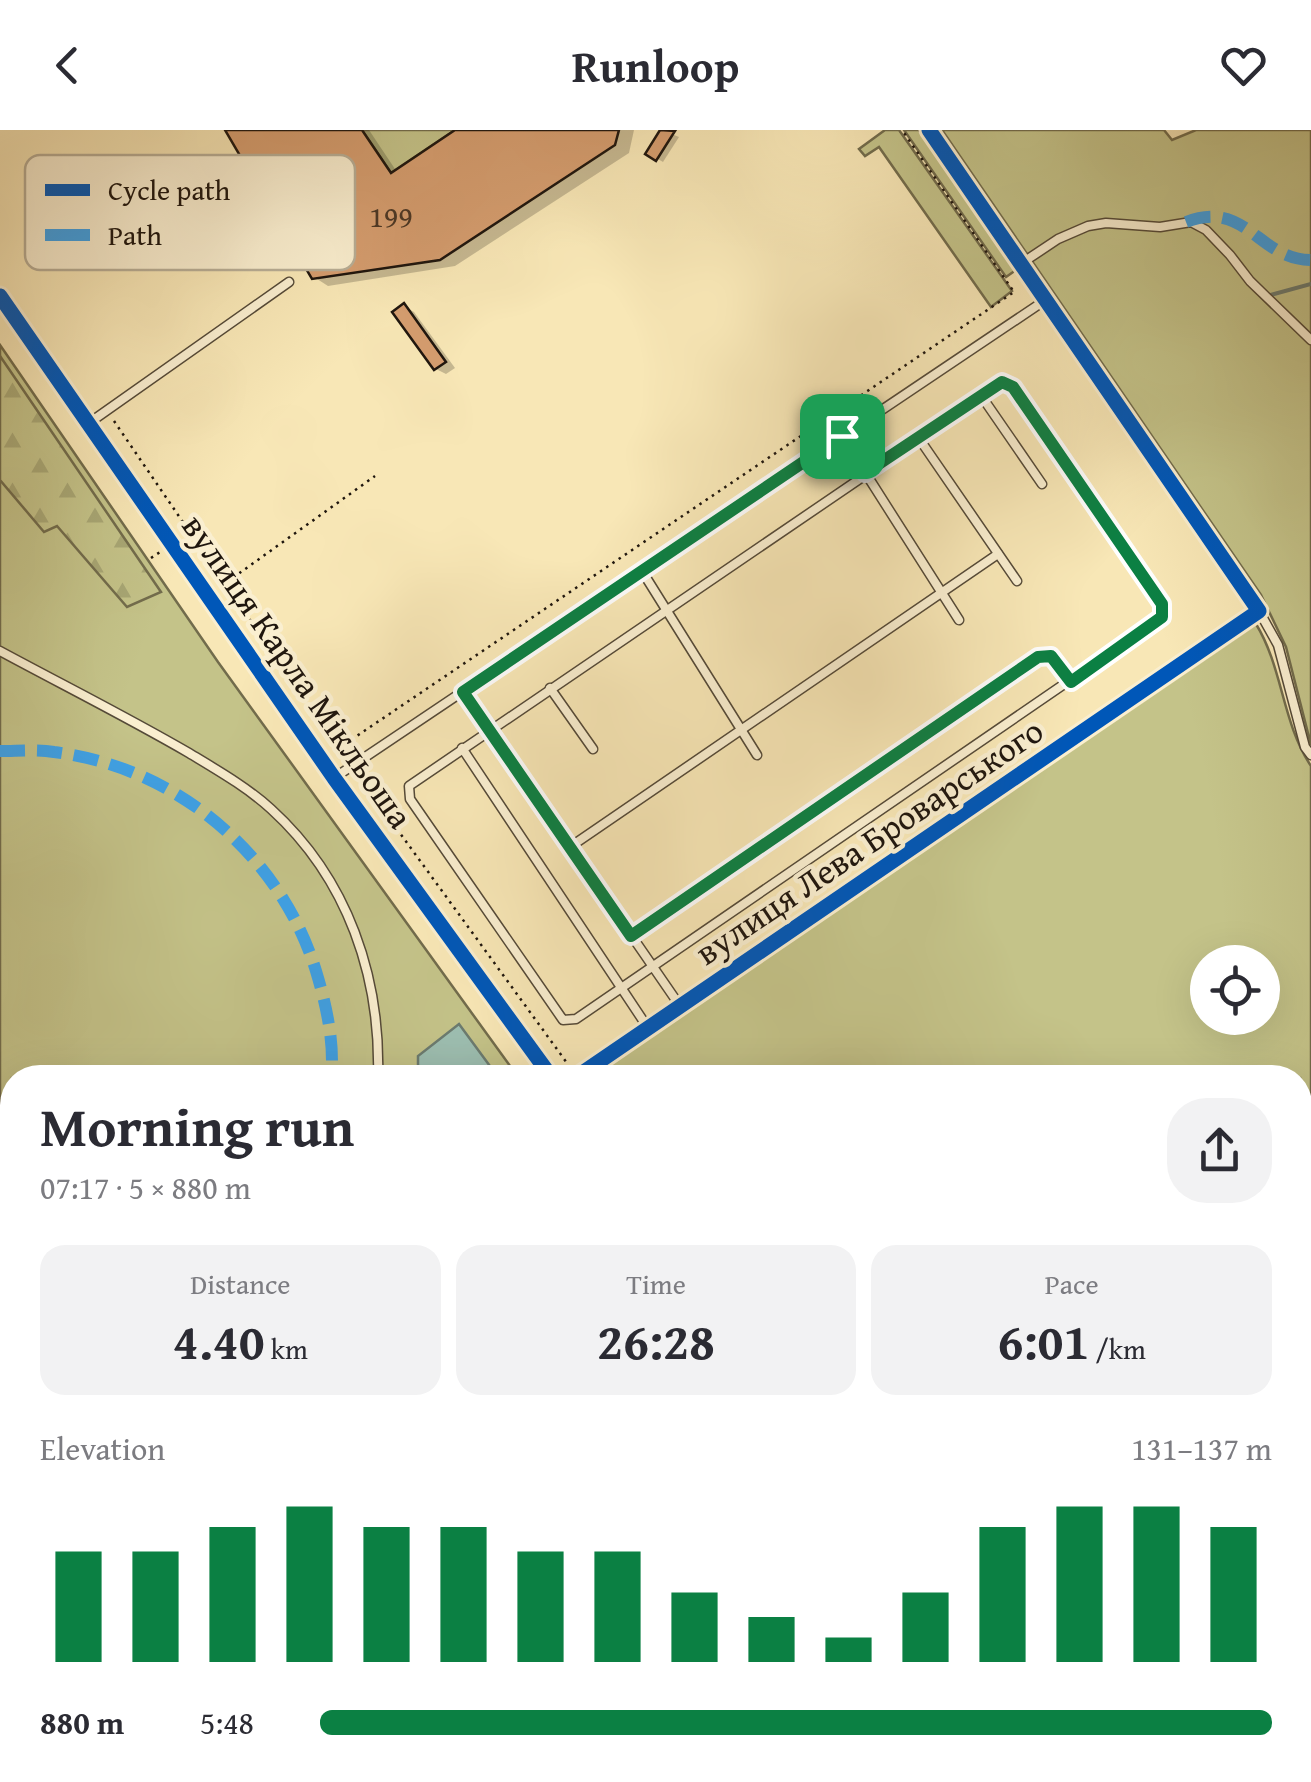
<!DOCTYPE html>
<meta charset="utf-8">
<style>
body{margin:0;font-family:"Gentium Book Plus",serif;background:#f2f2f3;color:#2b2b33;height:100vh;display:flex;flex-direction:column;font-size:38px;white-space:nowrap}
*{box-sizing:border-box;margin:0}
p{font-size:32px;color:#7c7c81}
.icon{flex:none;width:55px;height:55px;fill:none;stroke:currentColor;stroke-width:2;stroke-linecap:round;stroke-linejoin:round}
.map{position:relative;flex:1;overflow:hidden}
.panel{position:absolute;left:0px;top:935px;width:1312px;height:718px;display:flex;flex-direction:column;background:#fff;border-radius:40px 40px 0 0;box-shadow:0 10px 40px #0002}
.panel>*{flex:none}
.controls{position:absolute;left:1190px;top:815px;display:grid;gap:20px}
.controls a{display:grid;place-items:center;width:90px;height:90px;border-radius:50%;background:#fff;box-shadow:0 10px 40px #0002;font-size:50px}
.pin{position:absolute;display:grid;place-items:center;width:85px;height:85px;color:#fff;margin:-42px;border-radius:20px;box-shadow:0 5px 15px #0006}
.round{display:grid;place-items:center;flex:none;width:105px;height:105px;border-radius:40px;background:#f2f2f3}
.overview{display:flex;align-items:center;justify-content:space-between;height:170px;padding:0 40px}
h1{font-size:55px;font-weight:700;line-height:75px}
.metrics{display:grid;grid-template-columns:repeat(3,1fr);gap:15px;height:170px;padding:10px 40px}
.metrics div{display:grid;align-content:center;border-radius:25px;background:#f2f2f3;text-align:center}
.metrics b{font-size:50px;font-weight:700}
.metrics small{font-size:28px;font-weight:400}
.metrics p{font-size:28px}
.chart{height:280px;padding:20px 40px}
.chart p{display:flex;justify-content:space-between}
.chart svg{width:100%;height:180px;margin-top:10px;stroke:#0b8043;stroke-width:6}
ul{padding:0 40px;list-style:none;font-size:32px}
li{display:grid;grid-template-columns:160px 120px 1fr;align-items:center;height:75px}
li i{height:25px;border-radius:12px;background:#0b8043}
header{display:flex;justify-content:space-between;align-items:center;height:130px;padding:0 40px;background:#fff;font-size:45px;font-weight:700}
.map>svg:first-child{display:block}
.green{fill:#c4c389;stroke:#726c4c;stroke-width:2.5;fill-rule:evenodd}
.forest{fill:url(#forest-firs);stroke:#726c4c;stroke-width:2.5}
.garden{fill:url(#garden-dots);stroke:#726c4c;stroke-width:2.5}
.water{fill:#9dbfb2;stroke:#6b7b70;stroke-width:2.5}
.shadow{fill:#0003}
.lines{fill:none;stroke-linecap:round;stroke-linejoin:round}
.stream{stroke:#6b7b70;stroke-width:4}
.building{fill:#d59d6f;stroke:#1f160e;stroke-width:2.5}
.lane-casing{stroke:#554a38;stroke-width:11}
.street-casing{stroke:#554a38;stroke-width:18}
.highway-casing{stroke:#1f160e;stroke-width:31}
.path{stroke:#1f160e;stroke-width:2.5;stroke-dasharray:2.5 5;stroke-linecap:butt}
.lane{stroke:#faefd0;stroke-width:8}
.street{stroke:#faefd0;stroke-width:14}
.highway{stroke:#ecc47b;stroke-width:28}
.quiet{stroke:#3da2e9;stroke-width:12;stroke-dasharray:25 12;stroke-linecap:butt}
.cycleway-casing{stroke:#faefd0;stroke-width:21}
.cycleway{stroke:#0057b8;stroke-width:15}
.route-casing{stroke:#fff;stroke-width:20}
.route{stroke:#0b8043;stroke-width:12}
.labels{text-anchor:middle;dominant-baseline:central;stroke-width:9;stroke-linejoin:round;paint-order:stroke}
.number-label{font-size:30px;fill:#4c3826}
.street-label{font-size:35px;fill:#1f160e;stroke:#faefd0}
.key{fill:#faefd0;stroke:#b8ae96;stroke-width:2.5}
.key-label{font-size:28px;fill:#1f160e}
</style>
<header><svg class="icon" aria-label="back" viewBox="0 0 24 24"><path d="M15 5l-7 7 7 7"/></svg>Runloop<svg class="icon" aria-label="heart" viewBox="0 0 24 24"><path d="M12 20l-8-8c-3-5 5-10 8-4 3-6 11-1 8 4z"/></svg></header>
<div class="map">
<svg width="1311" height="1652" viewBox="0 0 1311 1652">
<defs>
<pattern id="forest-firs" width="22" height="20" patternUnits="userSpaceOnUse" patternTransform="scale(2.5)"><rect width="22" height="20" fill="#c4c389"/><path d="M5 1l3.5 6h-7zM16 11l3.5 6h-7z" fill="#a8a775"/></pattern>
<pattern id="garden-dots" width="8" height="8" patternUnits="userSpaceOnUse" patternTransform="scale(2.5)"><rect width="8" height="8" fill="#c4c389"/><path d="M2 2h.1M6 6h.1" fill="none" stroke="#a8a775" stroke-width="1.8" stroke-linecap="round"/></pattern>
</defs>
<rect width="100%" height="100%" fill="#f8e7b6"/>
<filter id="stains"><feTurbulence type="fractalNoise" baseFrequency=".002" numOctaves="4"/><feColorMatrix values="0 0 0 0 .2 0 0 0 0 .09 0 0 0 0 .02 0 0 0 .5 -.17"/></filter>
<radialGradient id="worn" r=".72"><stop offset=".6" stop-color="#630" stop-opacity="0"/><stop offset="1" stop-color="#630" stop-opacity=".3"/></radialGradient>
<g class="green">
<polygon points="362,0 455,0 391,43"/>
<polygon points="885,0 899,0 1012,161 991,177 879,17 865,26 859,19"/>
<polygon points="904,0 919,0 1016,140 1006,147"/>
<polygon points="942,0 1164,0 1172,10 1196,0 1311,0 1311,615 1286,517 1261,465"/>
<polygon points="0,215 218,532 518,947 12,948 12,1468 0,1477"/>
<path d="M1256,494C1283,538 1282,593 1311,636V1148L1300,1154V948L590,947ZM1208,832H1262V888H1208Z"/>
<polygon points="12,1487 12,1640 364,1640 358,1652 0,1652 0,1496"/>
</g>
<polygon class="forest" points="0,226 161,462 127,477 57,396 44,402 0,350"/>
<polygon class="garden" points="1311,1614 1311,1652 1252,1652 1270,1640 1300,1640 1300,1621"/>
<polygon class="water" points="459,894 498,947 427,947 418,935 418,926"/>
<g class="shadow">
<polygon points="228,0 369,0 397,42 459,0 634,0 629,23 455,136 328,156 314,147"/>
<polygon points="662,0 679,7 663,32 648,23"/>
<polygon points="404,176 414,182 455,238 446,244 436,239"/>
<polygon points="1311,1336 1311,1508 1300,1516 1300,1343"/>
<polygon points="823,1640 955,1640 939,1652 832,1652"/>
<polygon points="1052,1640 1112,1640 1114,1644 1100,1652 1059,1652"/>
<polygon points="1143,1640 1209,1640 1192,1652 1152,1652"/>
</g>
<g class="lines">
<g class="stream">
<polyline points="1267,166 1311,154"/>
<polyline points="1300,1610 1311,1602"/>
<polyline points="1238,1652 1256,1640"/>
</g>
</g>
<g class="building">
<polygon points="225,0 362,0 391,43 455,0 619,0 615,15 440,130 312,149"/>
<polygon points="660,0 675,1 656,31 645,24"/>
<polygon points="404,173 446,232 434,240 392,182"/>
<polygon points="1311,1333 1311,1491 1300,1499 1300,1340"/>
<polygon points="820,1640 931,1640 915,1652 829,1652"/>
<polygon points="1049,1640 1094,1640 1073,1652 1056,1652"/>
<polygon points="1140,1640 1184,1640 1168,1652 1149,1652"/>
</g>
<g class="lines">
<defs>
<g id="lane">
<polyline points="1022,133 1058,109 1088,96 1106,93 1160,97 1191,92 1206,100 1230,125 1250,151 1311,210"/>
<polygon points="1002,252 1013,257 1161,474 1162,487 576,889 563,890 410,669 409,656"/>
<polyline points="980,264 1042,354"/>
<polyline points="89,293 289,152"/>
<polyline points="842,306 959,490"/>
<polyline points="918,307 1017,451"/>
<polyline points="642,441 757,625"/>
<polyline points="1259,481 1278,515 1305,617 1311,625"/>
<path d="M0,521C63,555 127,587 189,623C217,640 247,657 271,679C348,749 381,847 378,948"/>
<polyline points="550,558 593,619"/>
<polyline points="463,561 680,876"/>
<polyline points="462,618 648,898"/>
<polyline points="334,648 1047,169"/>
<polyline points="570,717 998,424"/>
<polyline points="631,806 1038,527 1051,526 1071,552"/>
<polyline points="1300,1271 1311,1264"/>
<polyline points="521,1640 521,1652"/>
<polyline points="624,1640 631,1652"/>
<polyline points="757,1640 765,1652"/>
<polyline points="1036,1640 1043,1652"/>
<polyline points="963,1652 979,1640"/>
<polyline points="1113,1652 1115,1640"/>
</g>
<g id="street">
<polyline points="0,166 334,648 552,948"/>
<polyline points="575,948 1259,481 929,0"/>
<polyline points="398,1640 404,1652"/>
</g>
<g id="highway">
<polyline points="1300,1177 1311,1171"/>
<polyline points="436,1652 458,1640"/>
</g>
</defs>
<use href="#lane" class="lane-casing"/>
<use href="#street" class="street-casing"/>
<use href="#highway" class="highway-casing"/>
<g class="path">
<polyline points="114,291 189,401 182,406"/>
<polyline points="151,428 160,422"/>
<polyline points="220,446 344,626"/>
<polyline points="227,452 375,346"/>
<polyline points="339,618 1014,162 902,0"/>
<polyline points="357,644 567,933"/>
<polyline points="0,1484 12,1475"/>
</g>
<use href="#lane" class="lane"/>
<use href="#street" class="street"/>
<use href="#highway" class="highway"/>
<g class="quiet">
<path d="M1186,92C1247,69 1257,129 1311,130"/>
<path d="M0,621C18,621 36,619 54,622C176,637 280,724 316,841C326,874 335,913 331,948"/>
<polyline points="0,1324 12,1316"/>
<polyline points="401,1652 404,1651"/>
</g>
<defs>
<g id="cycleway">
<polyline points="0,166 334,648 552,948"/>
<polyline points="575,948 1259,481 929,0"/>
</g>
</defs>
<use href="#cycleway" class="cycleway-casing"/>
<use href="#cycleway" class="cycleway"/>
</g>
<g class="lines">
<defs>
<polygon id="route" points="1002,252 1013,257 1162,474 1162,487 1071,552 1051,526 1038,527 631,806 463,562 842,306 865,343"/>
</defs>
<use href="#route" class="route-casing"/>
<use href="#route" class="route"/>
</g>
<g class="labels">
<g class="number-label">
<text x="391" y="86">199</text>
</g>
<g class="street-label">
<text transform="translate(298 541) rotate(55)">вулиця Карла Мікльоша</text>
<text transform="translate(869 711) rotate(-34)">вулиця Лева Броварського</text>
</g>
</g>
<rect x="25" y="25" width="330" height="115" rx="15" class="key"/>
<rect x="45" y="54" width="45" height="12" fill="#0057b8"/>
<rect x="45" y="99" width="45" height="12" fill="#3da2e9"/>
<g class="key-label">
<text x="108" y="70">Cycle path</text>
<text x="108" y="115">Path</text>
</g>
<rect width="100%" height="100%" filter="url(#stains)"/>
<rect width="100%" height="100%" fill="url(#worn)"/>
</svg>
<div class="controls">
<a><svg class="icon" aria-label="locate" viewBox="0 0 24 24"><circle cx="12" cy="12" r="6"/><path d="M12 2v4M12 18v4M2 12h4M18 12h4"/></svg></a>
</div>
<div class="pin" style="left:842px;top:306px;background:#1e9e55"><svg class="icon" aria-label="arrive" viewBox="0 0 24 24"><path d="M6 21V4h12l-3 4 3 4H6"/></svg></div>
<section class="panel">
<div class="overview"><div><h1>Morning run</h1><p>07:17 · 5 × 880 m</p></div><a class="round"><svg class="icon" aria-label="share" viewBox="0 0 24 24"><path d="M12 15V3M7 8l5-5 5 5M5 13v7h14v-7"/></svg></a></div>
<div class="metrics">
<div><p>Distance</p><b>4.40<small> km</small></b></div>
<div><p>Time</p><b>26:28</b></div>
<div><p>Pace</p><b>6:01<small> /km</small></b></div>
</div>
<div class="chart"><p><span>Elevation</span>131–137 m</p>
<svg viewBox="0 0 160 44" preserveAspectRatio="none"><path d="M5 44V17M15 44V17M25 44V11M35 44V6M45 44V11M55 44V11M65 44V17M75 44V17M85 44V27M95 44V33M105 44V38M115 44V27M125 44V11M135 44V6M145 44V6M155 44V11"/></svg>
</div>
<ul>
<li><b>880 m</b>5:48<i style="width:100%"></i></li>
</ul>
</section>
</div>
